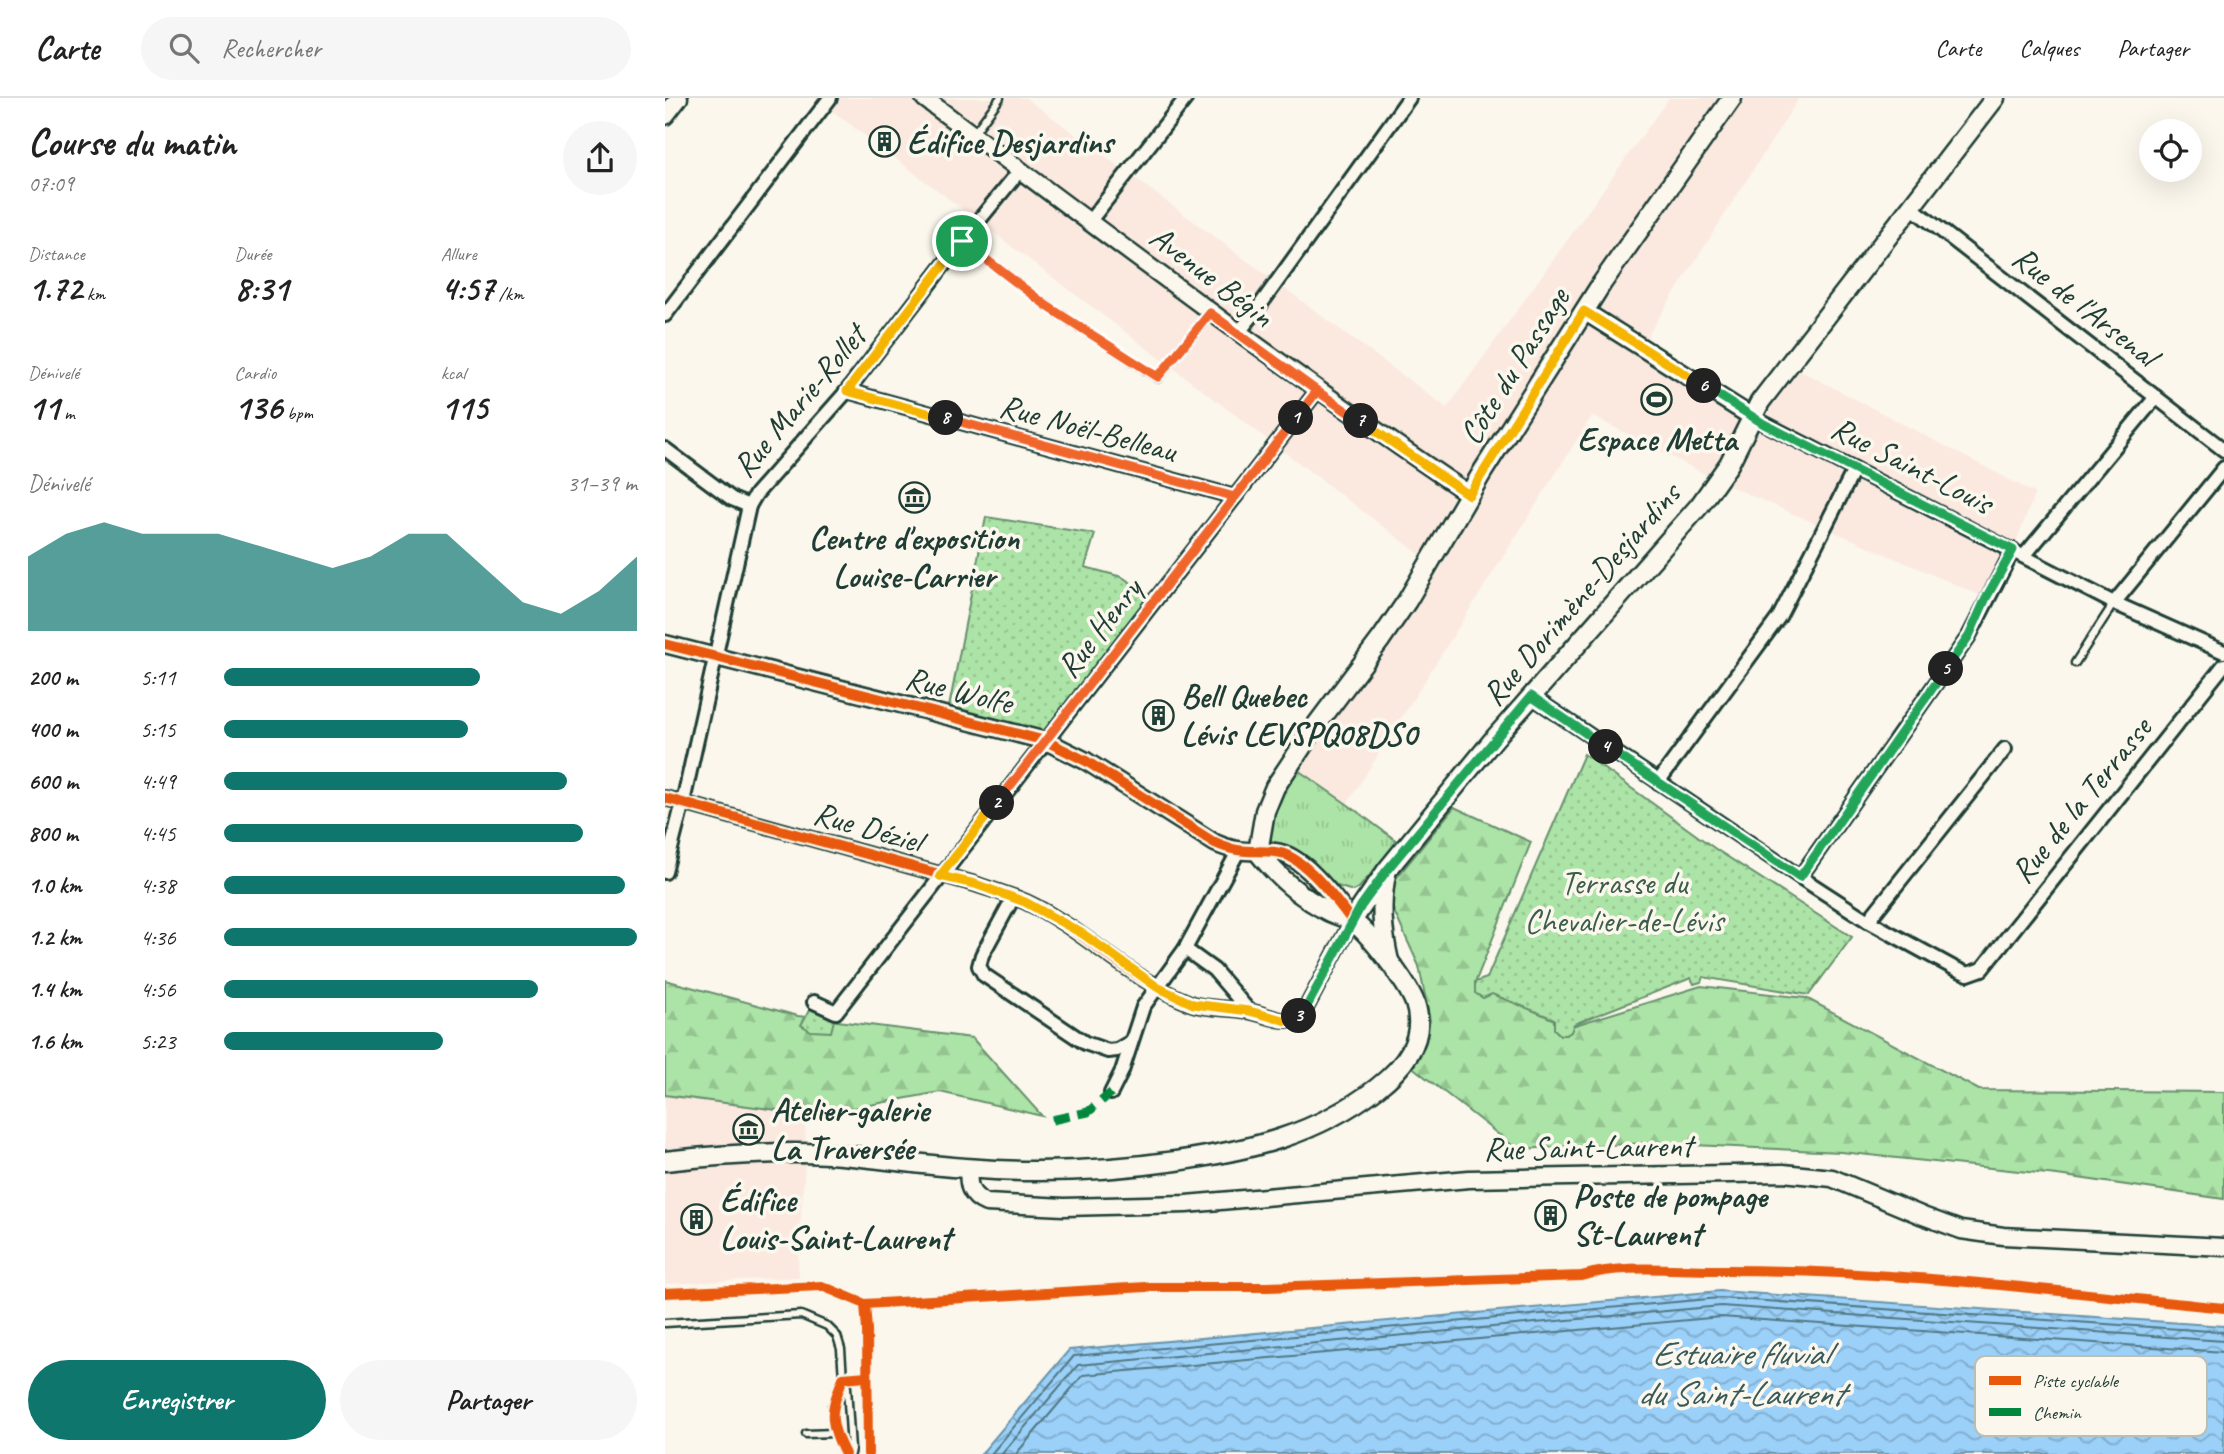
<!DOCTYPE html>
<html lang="fr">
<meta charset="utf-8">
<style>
body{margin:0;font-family:Caveat,sans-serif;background:#f6f6f6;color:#222;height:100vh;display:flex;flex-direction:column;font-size:26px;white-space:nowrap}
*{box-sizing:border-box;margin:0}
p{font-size:23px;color:#767676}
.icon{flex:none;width:38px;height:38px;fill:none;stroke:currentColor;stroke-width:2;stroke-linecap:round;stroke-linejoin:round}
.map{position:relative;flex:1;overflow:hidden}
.side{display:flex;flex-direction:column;background:#fff;width:665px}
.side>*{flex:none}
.tools{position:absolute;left:1474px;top:21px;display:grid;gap:14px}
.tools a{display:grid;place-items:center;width:63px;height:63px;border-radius:50%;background:#fff;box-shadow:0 7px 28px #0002;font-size:35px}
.pin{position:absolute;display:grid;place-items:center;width:60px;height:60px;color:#fff;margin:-30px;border:4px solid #fff;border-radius:50%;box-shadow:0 2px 7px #0007}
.km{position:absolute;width:35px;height:35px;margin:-18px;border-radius:50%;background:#222;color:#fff;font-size:19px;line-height:35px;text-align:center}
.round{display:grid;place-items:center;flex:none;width:74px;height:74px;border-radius:37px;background:#f6f6f6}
.summary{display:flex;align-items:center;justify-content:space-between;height:119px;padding:0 28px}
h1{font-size:38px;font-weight:700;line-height:52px}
.figures{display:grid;grid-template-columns:repeat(3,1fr);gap:10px;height:119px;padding:7px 28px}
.figures div{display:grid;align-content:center}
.figures b{font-size:35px;font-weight:700}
.figures small{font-size:19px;font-weight:400}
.figures p{font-size:19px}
.chart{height:196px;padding:14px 28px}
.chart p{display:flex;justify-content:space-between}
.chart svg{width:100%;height:126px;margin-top:7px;fill:#0f766e;opacity:.7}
.button{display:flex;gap:14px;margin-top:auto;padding:14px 28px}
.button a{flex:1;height:80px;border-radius:42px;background:#0f766e;color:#fff;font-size:28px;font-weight:700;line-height:80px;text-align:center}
.button a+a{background:#f6f6f6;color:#222}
ul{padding:0 28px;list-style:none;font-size:23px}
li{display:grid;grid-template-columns:112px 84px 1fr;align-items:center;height:52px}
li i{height:18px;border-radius:9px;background:#0f766e}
header{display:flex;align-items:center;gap:42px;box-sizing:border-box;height:98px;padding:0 35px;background:#fff;border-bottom:2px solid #e0e0e0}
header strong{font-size:33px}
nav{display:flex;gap:38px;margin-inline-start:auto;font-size:24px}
.search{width:490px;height:63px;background:#f6f6f6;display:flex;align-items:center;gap:18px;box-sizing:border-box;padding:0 24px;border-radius:38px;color:#767676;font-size:26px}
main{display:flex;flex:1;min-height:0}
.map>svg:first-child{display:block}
.built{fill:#fbe9e0}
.grass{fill:url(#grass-tufts);stroke:#66906d;stroke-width:2}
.forest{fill:url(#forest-firs);stroke:#66906d;stroke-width:2}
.park{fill:url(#park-dots);stroke:#66906d;stroke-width:2}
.water{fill:url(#water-waves);stroke:#6995aa;stroke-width:2}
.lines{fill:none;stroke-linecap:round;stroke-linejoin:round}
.shore{stroke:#517883;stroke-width:2}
.service-casing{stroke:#1f3d34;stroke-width:11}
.minor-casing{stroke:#1f3d34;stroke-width:18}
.tertiary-casing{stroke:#1f3d34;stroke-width:21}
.secondary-casing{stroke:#1f3d34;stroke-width:23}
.service{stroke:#fbf7ec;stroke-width:6}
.minor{stroke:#fbf7ec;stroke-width:12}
.tertiary{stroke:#fbf7ec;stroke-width:16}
.secondary{stroke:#fbf7ec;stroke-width:18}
.quiet{stroke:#00873e;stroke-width:9;stroke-dasharray:18 9;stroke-linecap:butt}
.cycleway-casing{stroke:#fbf7ec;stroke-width:15}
.cycleway{stroke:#e8590c;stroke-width:10}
.split-1-casing{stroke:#fff;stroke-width:14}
.split-2-casing{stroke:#fff;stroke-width:14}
.split-3-casing{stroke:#fff;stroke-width:14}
.split-4-casing{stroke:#fff;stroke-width:14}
.split-5-casing{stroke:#fff;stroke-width:14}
.split-6-casing{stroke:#fff;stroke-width:14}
.split-7-casing{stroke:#fff;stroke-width:14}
.split-8-casing{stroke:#fff;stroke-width:14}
.split-9-casing{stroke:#fff;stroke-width:14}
.split-1{stroke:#f0652b;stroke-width:9}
.split-2{stroke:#f0652b;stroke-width:9}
.split-3{stroke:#f5b400;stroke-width:9}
.split-4{stroke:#22a559;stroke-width:9}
.split-5{stroke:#22a559;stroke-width:9}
.split-6{stroke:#22a559;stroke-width:9}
.split-7{stroke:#f5b400;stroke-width:9}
.split-8{stroke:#f0652b;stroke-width:9}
.split-9{stroke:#f5b400;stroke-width:9}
.labels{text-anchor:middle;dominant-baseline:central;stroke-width:7;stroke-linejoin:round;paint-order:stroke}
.poi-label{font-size:33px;font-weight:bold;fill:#1f3d34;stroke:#fbf7ec;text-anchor:start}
.street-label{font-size:33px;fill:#1f3d34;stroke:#fbf7ec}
.park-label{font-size:33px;fill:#3b5e4b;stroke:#fbf7ec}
.water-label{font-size:35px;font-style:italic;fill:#385a5b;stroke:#fbf7ec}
.key{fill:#fbf7ec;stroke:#b9bfb5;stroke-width:2}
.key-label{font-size:19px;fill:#1f3d34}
</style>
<header>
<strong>Carte</strong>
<div class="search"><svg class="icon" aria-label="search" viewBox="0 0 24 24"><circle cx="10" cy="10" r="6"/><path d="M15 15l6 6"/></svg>Rechercher</div>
<nav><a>Carte</a><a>Calques</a><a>Partager</a></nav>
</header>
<main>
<section class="side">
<div class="summary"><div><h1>Course du matin</h1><p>07:09</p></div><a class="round"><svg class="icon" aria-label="share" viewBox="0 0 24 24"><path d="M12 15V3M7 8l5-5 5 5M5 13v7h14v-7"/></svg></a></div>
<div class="figures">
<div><p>Distance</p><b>1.72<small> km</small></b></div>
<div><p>Durée</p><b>8:31</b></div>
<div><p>Allure</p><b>4:57<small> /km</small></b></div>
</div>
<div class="figures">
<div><p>Dénivelé</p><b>11<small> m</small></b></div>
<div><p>Cardio</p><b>136<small> bpm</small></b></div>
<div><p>kcal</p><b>115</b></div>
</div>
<div class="chart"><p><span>Dénivelé</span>31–39 m</p>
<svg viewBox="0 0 160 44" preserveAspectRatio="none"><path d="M0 44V18L10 10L20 6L30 10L40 10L50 10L60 14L70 18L80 22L90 18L100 10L110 10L120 22L130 34L140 38L150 30L160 18V44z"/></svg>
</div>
<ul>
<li><b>200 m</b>5:11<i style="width:62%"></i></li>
<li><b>400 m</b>5:15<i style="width:59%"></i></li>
<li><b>600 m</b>4:49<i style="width:83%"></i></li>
<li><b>800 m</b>4:45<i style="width:87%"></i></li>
<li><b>1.0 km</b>4:38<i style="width:97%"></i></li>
<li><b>1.2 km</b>4:36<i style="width:100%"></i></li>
<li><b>1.4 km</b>4:56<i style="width:76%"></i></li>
<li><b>1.6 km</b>5:23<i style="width:53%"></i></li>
</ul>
<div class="button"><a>Enregistrer</a><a>Partager</a></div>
</section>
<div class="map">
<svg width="1559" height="1356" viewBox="0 0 1559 1356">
<defs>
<pattern id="grass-tufts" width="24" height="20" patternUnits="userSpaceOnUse" patternTransform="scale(1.75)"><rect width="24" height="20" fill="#ace3a6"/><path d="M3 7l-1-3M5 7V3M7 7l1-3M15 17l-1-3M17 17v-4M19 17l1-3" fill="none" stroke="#94c490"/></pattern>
<pattern id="forest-firs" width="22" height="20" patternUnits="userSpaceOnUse" patternTransform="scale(1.75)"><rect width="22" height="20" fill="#ace3a6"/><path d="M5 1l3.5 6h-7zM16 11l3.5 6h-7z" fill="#94c490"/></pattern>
<pattern id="park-dots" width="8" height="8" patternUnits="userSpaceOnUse" patternTransform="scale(1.75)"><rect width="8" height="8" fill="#ace3a6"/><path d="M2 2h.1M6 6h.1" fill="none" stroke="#94c490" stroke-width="1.8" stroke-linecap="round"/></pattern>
<pattern id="water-waves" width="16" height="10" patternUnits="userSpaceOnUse" patternTransform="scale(1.75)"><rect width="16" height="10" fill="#9bd0f9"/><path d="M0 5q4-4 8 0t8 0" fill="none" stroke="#7eaaca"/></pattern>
</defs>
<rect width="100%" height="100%" fill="#fbf7ec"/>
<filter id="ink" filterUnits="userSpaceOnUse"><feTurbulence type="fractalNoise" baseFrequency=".0143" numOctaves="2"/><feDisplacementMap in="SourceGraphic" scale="14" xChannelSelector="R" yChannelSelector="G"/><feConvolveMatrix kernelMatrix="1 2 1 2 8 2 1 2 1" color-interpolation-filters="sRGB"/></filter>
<g filter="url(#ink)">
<g class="built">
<polygon points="150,0 361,0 782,310 1004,0 1134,0 976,248 1087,319 1123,266 1370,395 1348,452 1321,500 1053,383 927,318 682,706 625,666 765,464"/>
<polygon points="139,990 141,1055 133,1153 134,1179 0,1186 0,994"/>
</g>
<polygon class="grass" points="630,670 682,706 733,744 694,790 688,793 672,788 648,763 629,750 609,744 603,740 606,709"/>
<g class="forest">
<polygon points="789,709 866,744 810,885 904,929 1036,888 1141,900 1314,992 1559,994 1559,1101 1392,1077 1176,1054 986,1045 852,1051 746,968 765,923 754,868 728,811 728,784"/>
<polygon points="0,882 133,918 307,940 377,1018 275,994 150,1017 0,997"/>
</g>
<g class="park">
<polygon points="321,419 430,436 420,469 457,479 492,502 382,642 354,629 284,609"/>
<polygon points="919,656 1052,752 1187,839 1144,897 1038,879 1036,884 1029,886 1026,880 909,926 906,934 901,937 895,937 889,931 889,921 827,896 818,900 810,895 810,884 822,880"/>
<polygon points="149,904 171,914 166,934 146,933 136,927"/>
</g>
<polygon class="water" points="1055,1193 1559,1228 1559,1356 316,1356 404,1252"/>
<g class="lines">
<g class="shore">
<polyline points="326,1356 409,1258 1055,1200 1559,1234"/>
<polyline points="337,1356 413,1267 1056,1208 1559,1243"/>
<polyline points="351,1356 418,1277 1056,1219 1559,1254"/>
</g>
<defs>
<g id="service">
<polyline points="309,35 335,0"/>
<polyline points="297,143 382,208 493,280 545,215"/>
<polyline points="1410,565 1449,505"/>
<polyline points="0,1225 136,1217 162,1228 172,1238 176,1251 178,1280 167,1307 169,1335 180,1356"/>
<polyline points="178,1280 182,1289 186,1351 185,1356"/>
<polyline points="141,1336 169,1335"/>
</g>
<g id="minor">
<polyline points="1246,109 1559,352"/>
<polyline points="424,124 521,0"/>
<polyline points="0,217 165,0"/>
<polyline points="573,235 588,217 744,0"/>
<polyline points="182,293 570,399"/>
<polyline points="1087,319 1449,505 1559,554"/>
<polyline points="0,351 67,401 84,408"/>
<polyline points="1359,458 1491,299"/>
<polyline points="1449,505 1559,370"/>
<polyline points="866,598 1135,779 1203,823 1289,870 1303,876 1317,871 1559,567"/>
<polyline points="993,684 1114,519 1189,372"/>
<path d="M0,700L310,786C327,792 345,797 361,804C419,831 465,882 525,905C543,912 564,909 583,913C608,917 622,933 641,910L687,823"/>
<polyline points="0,774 18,704 84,408 91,396 182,293 297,143 356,71"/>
<polyline points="1135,779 1304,538 1348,452"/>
<polyline points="348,800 317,857 314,868 319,877 420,945 443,953 452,952 466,944"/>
<polyline points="1203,823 1340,651"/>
<polyline points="520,851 549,872 584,913"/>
<polyline points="149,904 171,914 652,293"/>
<polyline points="446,995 457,973 478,909 520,851 574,752"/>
</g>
<g id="tertiary">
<path d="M259,0C439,135 618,271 804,396"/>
<polyline points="0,18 14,0"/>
<polyline points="919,213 1087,319"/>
<path d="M0,546L381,643L421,663L550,745C574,756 586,752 610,754C638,756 670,801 687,823"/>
<path d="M304,1070C302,1087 305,1098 321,1105L399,1109L521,1106L804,1081L1118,1075L1167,1080L1258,1118L1296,1132L1338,1138L1559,1149"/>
</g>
<g id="secondary">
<path d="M721,776C715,807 717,833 724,863"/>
<polyline points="687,823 722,772 829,641 1035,407 1064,366 1095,304 1330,0"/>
<path d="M0,1063C54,1057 109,1053 164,1056C209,1059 255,1067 300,1070C371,1076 441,1073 511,1063C586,1052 651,1037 712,990C739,969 762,941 750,905C743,886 702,831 685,822C678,818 668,817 661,812C634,798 612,778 593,754L600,713L610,689L650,629L716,541L742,503L818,373L937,185L1067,0"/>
</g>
</defs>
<use href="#service" class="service-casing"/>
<use href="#minor" class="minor-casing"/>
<use href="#tertiary" class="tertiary-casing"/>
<use href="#secondary" class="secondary-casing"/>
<use href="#service" class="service"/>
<use href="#minor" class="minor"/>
<use href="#tertiary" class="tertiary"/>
<use href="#secondary" class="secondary"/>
<polyline class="quiet" points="387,1022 423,1014 446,995"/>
<defs>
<g id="cycleway">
<path d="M0,546L381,643L421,663L550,745C574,756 586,752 610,754C638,756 670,801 687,823L641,910C622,933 608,917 583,913C564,909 543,912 525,905C465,882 419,831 361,804C345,797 327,792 310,786L0,700"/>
<path d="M0,1195L157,1188L200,1206L481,1189H603L916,1178C958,1166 1005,1172 1049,1172C1219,1171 1390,1193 1559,1210"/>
<polyline points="200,1206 202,1232 203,1356"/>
<path d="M180,1356C163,1323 165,1313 178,1280L202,1278"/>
</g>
</defs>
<use href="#cycleway" class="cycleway-casing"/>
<use href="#cycleway" class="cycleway"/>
</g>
</g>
<g class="lines" filter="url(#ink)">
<defs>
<polyline id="split-1" points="297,143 382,208 493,279 545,215 652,293 631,320"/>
<polyline id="split-2" points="332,705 631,320"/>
<polyline id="split-3" points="332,705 275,778 310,786 360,804 418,836 492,889 528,906 584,913 622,923 634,918"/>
<polyline id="split-4" points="634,918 641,910 696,808 722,772 866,598 941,649"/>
<polyline id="split-5" points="941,649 1135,779 1281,571"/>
<polyline id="split-6" points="1039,288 1099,326 1348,452 1321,500 1304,538 1281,571"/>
<polyline id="split-7" points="696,323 804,397 919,213 1039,288"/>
<polyline id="split-8" points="281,320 570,399 652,293 696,323"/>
<polyline id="split-9" points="281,320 182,293 297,143"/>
</defs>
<use href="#split-1" class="split-1-casing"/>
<use href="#split-2" class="split-2-casing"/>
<use href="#split-3" class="split-3-casing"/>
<use href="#split-4" class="split-4-casing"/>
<use href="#split-5" class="split-5-casing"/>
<use href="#split-6" class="split-6-casing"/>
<use href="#split-7" class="split-7-casing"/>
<use href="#split-8" class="split-8-casing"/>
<use href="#split-9" class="split-9-casing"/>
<use href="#split-1" class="split-1"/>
<use href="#split-2" class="split-2"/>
<use href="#split-3" class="split-3"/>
<use href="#split-4" class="split-4"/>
<use href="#split-5" class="split-5"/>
<use href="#split-6" class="split-6"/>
<use href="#split-7" class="split-7"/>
<use href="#split-8" class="split-8"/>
<use href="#split-9" class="split-9"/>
</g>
<defs>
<symbol id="building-ring" viewBox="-11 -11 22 22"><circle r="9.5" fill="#fbf7ec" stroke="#1f3d34" stroke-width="1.5"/><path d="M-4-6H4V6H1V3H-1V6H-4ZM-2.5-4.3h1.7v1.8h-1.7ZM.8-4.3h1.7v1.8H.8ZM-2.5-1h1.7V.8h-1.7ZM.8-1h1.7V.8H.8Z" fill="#1f3d34"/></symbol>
<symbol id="stadium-ring" viewBox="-11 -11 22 22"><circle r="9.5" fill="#fbf7ec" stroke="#1f3d34" stroke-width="1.5"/><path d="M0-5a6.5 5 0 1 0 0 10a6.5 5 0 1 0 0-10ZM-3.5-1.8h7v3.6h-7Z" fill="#1f3d34"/></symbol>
<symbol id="museum-ring" viewBox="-11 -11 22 22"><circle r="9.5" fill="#fbf7ec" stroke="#1f3d34" stroke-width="1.5"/><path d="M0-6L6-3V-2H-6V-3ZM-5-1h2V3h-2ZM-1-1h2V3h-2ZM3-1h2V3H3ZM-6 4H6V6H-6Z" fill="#1f3d34"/></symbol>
</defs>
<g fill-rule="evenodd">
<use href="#building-ring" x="202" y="26" width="35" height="35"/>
<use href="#stadium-ring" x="974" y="284" width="35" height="35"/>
<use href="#museum-ring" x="232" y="382" width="35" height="35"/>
<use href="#building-ring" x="476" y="600" width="35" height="35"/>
<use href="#museum-ring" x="66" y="1014" width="35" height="35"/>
<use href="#building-ring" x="868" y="1100" width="35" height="35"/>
<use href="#building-ring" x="14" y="1104" width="35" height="35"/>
</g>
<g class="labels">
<g class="poi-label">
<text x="242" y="44">Édifice Desjardins</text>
<text x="992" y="341" text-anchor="middle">Espace Metta</text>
<text x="249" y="440" text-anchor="middle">Centre d'exposition<tspan x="249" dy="38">Louise-Carrier</tspan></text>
<text x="516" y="598">Bell Quebec<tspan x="516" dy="38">Lévis LEVSPQ08DS0</tspan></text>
<text x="106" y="1012">Atelier-galerie<tspan x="106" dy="38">La Traversée</tspan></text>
<text x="908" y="1098">Poste de pompage<tspan x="908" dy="38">St-Laurent</tspan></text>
<text x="55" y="1102">Édifice<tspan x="55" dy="38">Louis-Saint-Laurent</tspan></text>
</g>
<g class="street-label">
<text transform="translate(547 178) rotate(37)">Avenue Bégin</text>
<text transform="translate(1420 208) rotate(38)">Rue de l'Arsenal</text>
<text transform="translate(849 268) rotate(-58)">Côte du Passage</text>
<text transform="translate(134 303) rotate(-50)">Rue Marie-Rollet</text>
<text transform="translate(423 330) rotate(15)">Rue Noël-Belleau</text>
<text transform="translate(1247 367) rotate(27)">Rue Saint-Louis</text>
<text transform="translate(916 496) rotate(-49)">Rue Dorimène-Desjardins</text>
<text transform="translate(434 530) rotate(-52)">Rue Henry</text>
<text transform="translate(294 592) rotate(14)">Rue Wolfe</text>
<text transform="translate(1416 702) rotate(-51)">Rue de la Terrasse</text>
<text transform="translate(203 729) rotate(16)">Rue Déziel</text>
<text transform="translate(923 1049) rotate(-1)">Rue Saint-Laurent</text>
</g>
<g class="park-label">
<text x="959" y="785">Terrasse du<tspan x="959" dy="38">Chevalier-de-Lévis</tspan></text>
</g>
<g class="water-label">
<text x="1075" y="1255">Estuaire fluvial<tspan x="1075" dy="40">du Saint-Laurent</tspan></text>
</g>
</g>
<rect x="1310" y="1258" width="232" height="80" rx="10" class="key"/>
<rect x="1324" y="1278" width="32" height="9" fill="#e8590c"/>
<rect x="1324" y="1310" width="32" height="8" fill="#00873e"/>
<g class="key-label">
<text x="1368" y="1289">Piste cyclable</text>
<text x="1368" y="1321">Chemin</text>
</g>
</svg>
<div class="tools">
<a><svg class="icon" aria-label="locate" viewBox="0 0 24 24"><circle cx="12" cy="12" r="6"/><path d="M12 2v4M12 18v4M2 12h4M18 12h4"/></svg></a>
</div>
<div class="pin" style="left:297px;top:143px;background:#1e9e55"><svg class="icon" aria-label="arrive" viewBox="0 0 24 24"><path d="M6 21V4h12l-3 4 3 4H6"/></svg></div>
<b class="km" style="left:631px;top:320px">1</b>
<b class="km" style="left:332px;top:705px">2</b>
<b class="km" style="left:634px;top:918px">3</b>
<b class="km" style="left:941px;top:649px">4</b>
<b class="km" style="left:1281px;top:571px">5</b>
<b class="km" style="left:1039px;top:288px">6</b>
<b class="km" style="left:696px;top:323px">7</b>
<b class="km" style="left:281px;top:320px">8</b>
</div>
</main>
